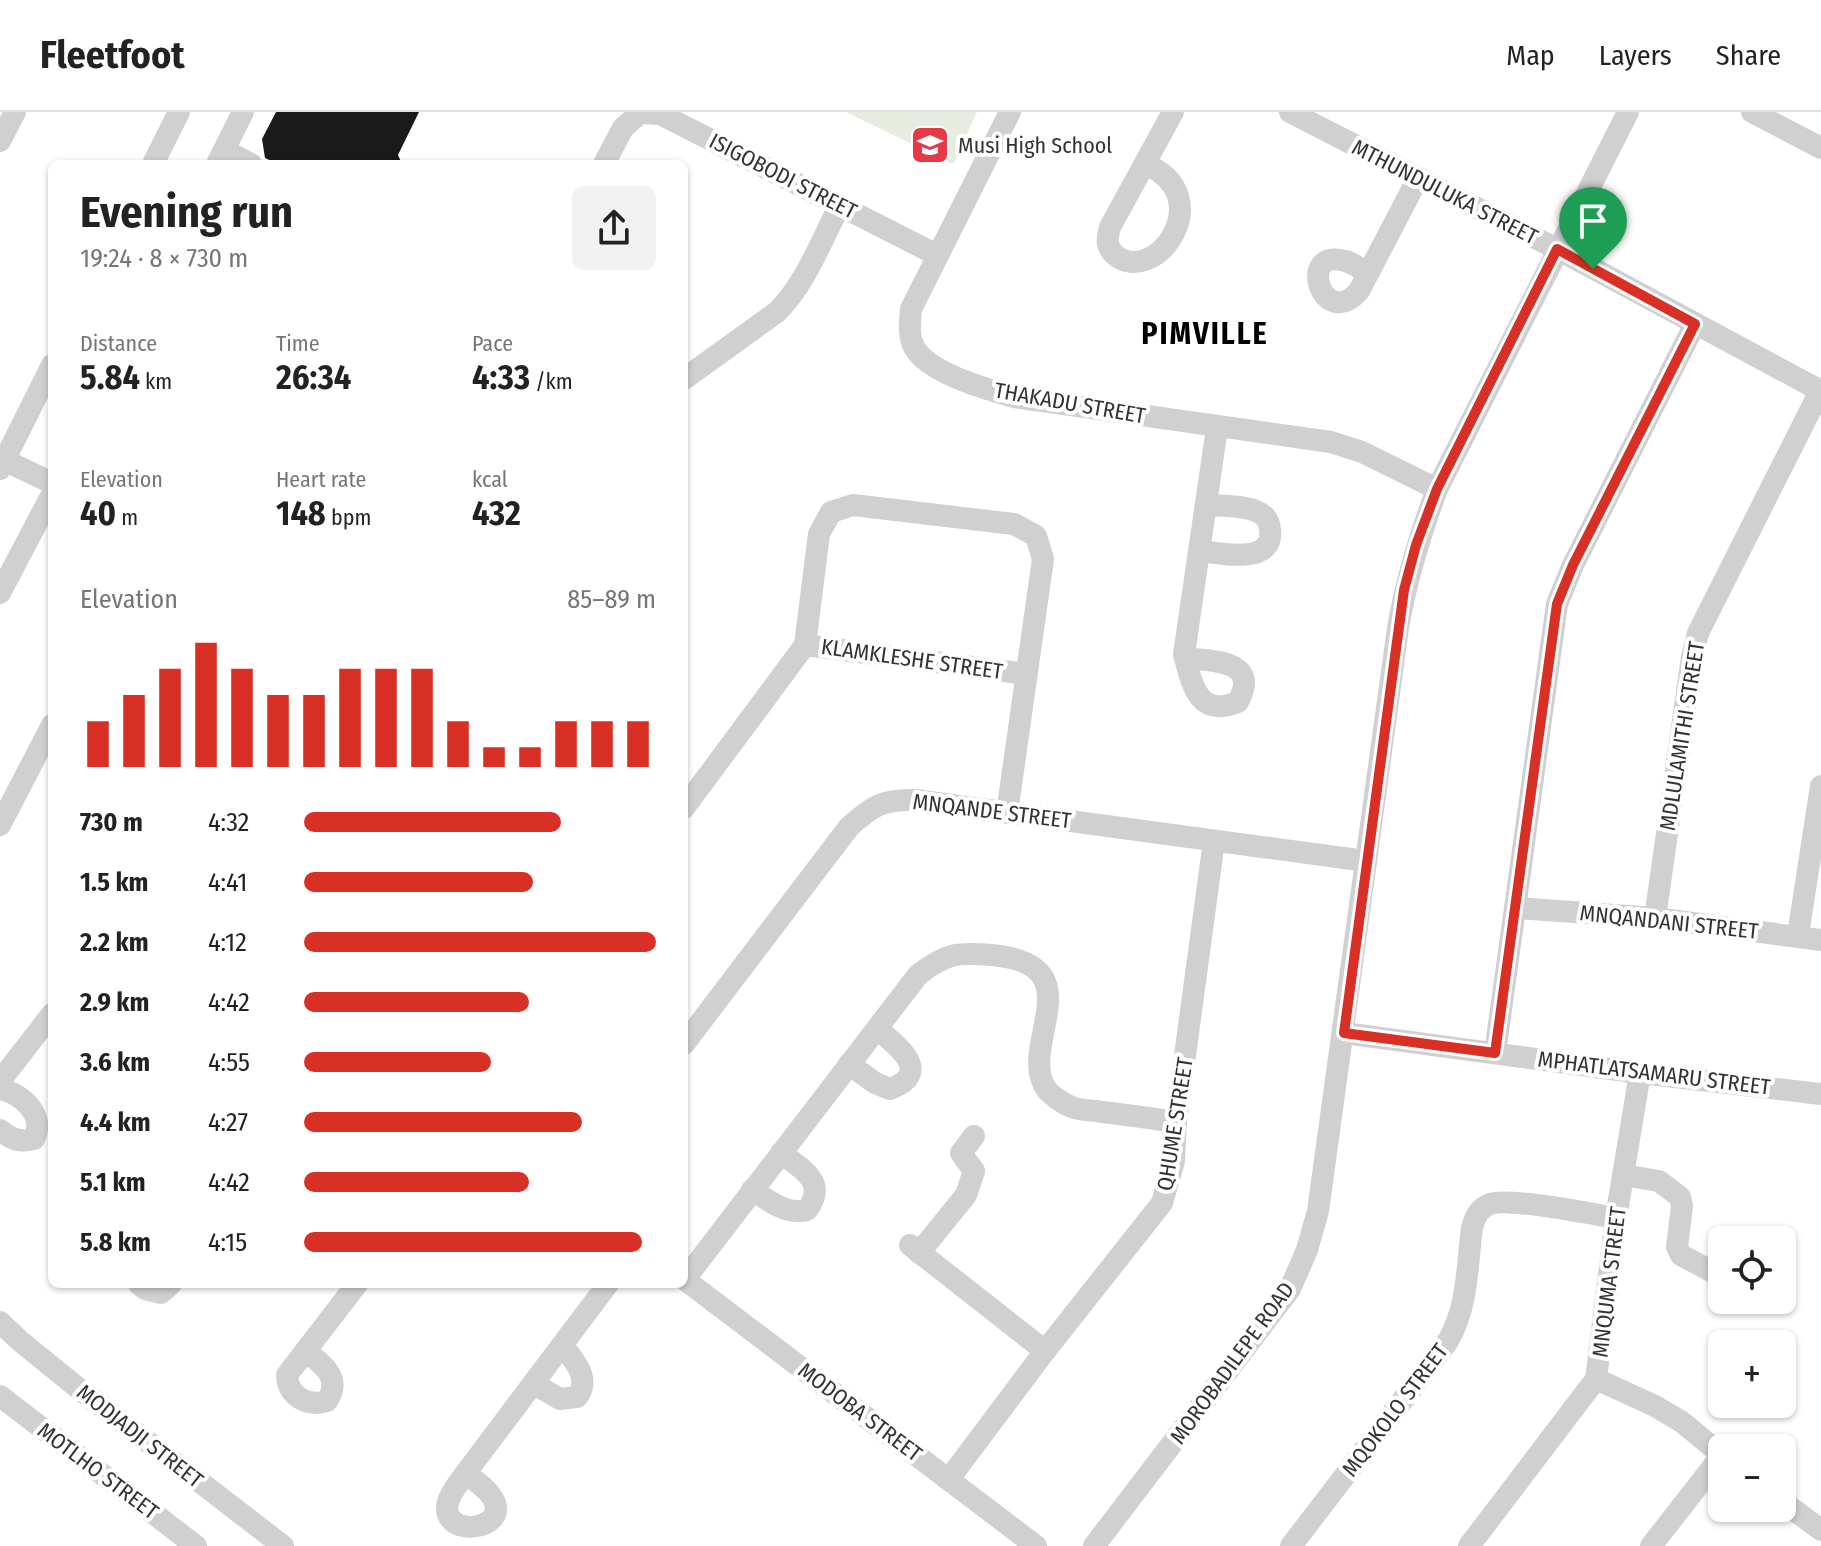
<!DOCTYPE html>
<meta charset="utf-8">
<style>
body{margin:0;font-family:"Fira Sans Condensed",sans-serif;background:#f2f2f2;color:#222;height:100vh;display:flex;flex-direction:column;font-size:30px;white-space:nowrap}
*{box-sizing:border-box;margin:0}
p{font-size:26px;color:#767676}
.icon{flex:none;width:44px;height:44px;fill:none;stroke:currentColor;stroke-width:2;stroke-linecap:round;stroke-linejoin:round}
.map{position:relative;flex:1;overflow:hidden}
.drawer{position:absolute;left:48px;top:48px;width:640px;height:1128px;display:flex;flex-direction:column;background:#fff;border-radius:12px;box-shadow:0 2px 6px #0004}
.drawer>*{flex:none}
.controls{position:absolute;left:1708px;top:1114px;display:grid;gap:16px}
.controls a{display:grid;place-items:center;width:88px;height:88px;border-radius:12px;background:#fff;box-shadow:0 2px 6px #0004;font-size:40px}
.pin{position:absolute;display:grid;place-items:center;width:68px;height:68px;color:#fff;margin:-82px -34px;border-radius:50% 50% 50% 0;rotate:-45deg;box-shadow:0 0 8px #0007}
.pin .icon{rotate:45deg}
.round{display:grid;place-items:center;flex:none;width:84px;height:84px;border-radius:12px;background:#f2f2f2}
.summary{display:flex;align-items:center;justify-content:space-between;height:136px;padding:0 32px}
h1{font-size:44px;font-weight:700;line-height:60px}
.metrics{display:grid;grid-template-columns:repeat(3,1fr);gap:12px;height:136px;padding:8px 32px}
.metrics div{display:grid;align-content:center}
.metrics b{font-size:34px;font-weight:700}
.metrics small{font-size:22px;font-weight:400}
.metrics p{font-size:22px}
.chart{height:224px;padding:16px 32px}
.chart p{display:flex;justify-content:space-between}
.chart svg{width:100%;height:144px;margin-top:8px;stroke:#d93025;stroke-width:6}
ul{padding:0 32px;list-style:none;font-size:26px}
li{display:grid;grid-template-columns:128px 96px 1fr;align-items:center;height:60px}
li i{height:20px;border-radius:10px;background:#d93025}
header{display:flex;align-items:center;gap:48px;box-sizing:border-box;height:112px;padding:0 40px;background:#fff;border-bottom:2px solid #e0e0e0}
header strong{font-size:38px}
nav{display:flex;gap:44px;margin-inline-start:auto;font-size:28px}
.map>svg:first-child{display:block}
.green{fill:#e6ecdf}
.building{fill:#1a1a1a}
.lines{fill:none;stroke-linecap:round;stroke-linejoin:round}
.minor{stroke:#d0d0d0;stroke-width:22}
.route-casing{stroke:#fff;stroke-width:16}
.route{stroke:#d93025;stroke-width:10}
.labels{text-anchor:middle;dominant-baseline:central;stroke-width:8;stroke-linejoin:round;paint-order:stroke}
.poi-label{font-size:22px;fill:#333;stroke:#fff;text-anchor:start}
.street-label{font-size:22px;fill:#333;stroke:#fff}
.district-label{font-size:30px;font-weight:bold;letter-spacing:2px;fill:#000;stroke:#fff}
</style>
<header>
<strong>Fleetfoot</strong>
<nav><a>Map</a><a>Layers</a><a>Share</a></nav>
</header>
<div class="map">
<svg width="1821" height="1434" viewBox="0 0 1821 1434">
<rect width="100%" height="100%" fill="#fff"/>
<polygon class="green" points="846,0 977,0 953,52"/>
<polygon class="building" points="276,0 419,0 398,43 402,52 278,52 265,46 262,27"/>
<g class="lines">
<g class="minor">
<path d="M1010,0L911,197C910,210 908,223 914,235C928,261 986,277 1014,285L1331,330L1362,340L1437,377"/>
<polyline points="1290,0 1557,137 1821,279"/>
<polyline points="1752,0 1821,36"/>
<polyline points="0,29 15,0"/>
<polyline points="224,38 251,52"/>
<polyline points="153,52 179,0"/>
<polyline points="217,52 243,0"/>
<polyline points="604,52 623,16 640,1 660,2 937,143"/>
<path d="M1145,52C1221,84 1155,176 1115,143C1105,134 1107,127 1110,115L1173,0"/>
<path d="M1368,161C1361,157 1353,151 1345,149C1296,135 1322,220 1359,179L1418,66"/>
<path d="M684,267L777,200C806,171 821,129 840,93"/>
<polyline points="0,346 52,371"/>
<polyline points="0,357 52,253"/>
<path d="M1199,439C1220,441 1275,454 1270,417C1269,408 1264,402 1256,399C1241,393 1221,394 1206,393"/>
<polyline points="0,481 52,382"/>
<polyline points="805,533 1026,562"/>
<path d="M1185,546C1213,549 1261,548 1238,590C1200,605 1193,577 1185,546L1184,542L1217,316"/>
<polyline points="684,696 805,533 819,422 831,400 853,393 1014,412 1036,424 1043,447 1007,701"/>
<polyline points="0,713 52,613"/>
<polyline points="1517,796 1655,806 1821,828"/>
<polyline points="1655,806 1692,545 1698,521 1820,279"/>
<polyline points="1798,823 1821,674"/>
<polyline points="1344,921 1640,961 1821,982"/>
<path d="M684,932L849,715C872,694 883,687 915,688L1366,749"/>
<polyline points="1495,941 1557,492 1573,453 1695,212"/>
<path d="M849,952L875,971L890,977C934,961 897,933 877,917"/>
<polyline points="0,969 52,902"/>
<path d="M0,977C22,982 46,1003 34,1027C21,1031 10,1027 0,1018"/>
<polyline points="1623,1063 1659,1069 1680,1085 1682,1094 1677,1135 1681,1143 1722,1165"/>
<path d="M752,1078C770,1089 785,1103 807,1098C828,1070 802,1057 781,1041"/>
<polyline points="910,1133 1045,1239"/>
<polyline points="919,1141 966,1083 974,1059 961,1041 974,1024"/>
<polyline points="684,1167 1036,1434"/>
<path d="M685,1167L918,863C946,841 958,840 992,843C1098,853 1015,935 1047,978C1051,983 1065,993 1072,995C1081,999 1093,998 1102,1000C1127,1003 1151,1006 1176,1010"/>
<polyline points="139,1172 145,1177 161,1181 171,1172"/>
<polyline points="0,1210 20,1229 78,1276 283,1434"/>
<path d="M305,1239C324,1253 342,1266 327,1289C308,1295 288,1285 287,1263L357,1172"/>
<polyline points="1596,1267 1655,1294 1682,1310 1722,1343 1651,1434"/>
<path d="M534,1272L560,1287L577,1285C591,1267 575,1249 563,1234"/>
<polyline points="0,1284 196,1434"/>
<path d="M465,1362C545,1411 445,1434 447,1395C448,1383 459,1371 465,1362L608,1172"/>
<polyline points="949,1367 1045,1239 1162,1091 1174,1049 1176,1010 1214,729"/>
<polyline points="1782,1389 1821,1418"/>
<path d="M1094,1434L1290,1177L1307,1138L1318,1099L1398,516C1406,468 1420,423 1437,377L1628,0"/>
<path d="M1291,1434L1448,1229C1468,1195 1467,1154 1472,1116C1475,1105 1479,1096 1490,1092C1508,1085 1592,1102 1616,1106"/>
<polyline points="1469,1434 1596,1267 1616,1106 1640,961"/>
</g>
</g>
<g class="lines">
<defs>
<polygon id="route" points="1557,137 1695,212 1573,453 1557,492 1495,941 1344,921 1404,478 1416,433 1437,377"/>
</defs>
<use href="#route" class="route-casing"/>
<use href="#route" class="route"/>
</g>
<defs>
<symbol id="school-square" viewBox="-11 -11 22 22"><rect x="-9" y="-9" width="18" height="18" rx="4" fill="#e63946" stroke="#fff"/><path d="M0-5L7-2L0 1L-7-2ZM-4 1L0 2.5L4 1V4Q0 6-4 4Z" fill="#fff"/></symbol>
</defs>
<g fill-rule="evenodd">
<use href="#school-square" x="908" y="11" width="44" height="44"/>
</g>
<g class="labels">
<g class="poi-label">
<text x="958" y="33">Musi High School</text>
</g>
<g class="street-label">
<text transform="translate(783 64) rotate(27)">ISIGOBODI STREET</text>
<text transform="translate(1445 80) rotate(27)">MTHUNDULUKA STREET</text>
<text transform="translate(1070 291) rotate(10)">THAKADU STREET</text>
<text transform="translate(912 547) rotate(8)">KLAMKLESHE STREET</text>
<text transform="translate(1682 624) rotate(-81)">MDLULAMITHI STREET</text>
<text transform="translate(992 699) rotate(7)">MNQANDE STREET</text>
<text transform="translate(1669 810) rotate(6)">MNQANDANI STREET</text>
<text transform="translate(1654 961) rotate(7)">MPHATLATSAMARU STREET</text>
<text transform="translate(1175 1012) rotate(-81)">QHUME STREET</text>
<text transform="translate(1609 1170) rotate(-83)">MNQUMA STREET</text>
<text transform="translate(1232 1251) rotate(-54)">MOROBADILEPE ROAD</text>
<text transform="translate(1395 1298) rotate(-53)">MQOKOLO STREET</text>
<text transform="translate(860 1300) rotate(37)">MODOBA STREET</text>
<text transform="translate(140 1324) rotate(38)">MODJADJI STREET</text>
<text transform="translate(98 1359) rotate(37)">MOTLHO STREET</text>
</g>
<g class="district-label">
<text x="1205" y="222">PIMVILLE</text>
</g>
</g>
</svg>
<div class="controls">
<a><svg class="icon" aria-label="locate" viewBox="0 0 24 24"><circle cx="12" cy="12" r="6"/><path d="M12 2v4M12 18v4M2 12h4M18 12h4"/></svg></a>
<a>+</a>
<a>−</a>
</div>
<div class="pin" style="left:1593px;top:157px;background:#1e9e55"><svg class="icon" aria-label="arrive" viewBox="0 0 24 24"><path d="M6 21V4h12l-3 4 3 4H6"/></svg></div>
<section class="drawer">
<div class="summary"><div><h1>Evening run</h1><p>19:24 · 8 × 730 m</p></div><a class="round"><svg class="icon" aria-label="share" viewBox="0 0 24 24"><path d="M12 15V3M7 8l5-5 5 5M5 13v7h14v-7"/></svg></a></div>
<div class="metrics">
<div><p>Distance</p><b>5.84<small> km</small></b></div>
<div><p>Time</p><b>26:34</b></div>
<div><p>Pace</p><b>4:33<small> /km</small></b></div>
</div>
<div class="metrics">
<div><p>Elevation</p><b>40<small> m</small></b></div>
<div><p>Heart rate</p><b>148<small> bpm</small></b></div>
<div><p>kcal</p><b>432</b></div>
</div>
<div class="chart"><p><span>Elevation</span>85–89 m</p>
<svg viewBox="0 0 160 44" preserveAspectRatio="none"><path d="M5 44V30M15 44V22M25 44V14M35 44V6M45 44V14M55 44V22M65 44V22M75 44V14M85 44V14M95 44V14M105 44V30M115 44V38M125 44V38M135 44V30M145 44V30M155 44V30"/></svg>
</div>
<ul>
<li><b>730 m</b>4:32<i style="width:73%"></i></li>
<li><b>1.5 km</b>4:41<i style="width:65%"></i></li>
<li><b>2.2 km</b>4:12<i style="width:100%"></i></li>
<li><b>2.9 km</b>4:42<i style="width:64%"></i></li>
<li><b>3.6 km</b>4:55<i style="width:53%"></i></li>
<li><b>4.4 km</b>4:27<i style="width:79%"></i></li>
<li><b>5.1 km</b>4:42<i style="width:64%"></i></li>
<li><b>5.8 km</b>4:15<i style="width:96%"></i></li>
</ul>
</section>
</div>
